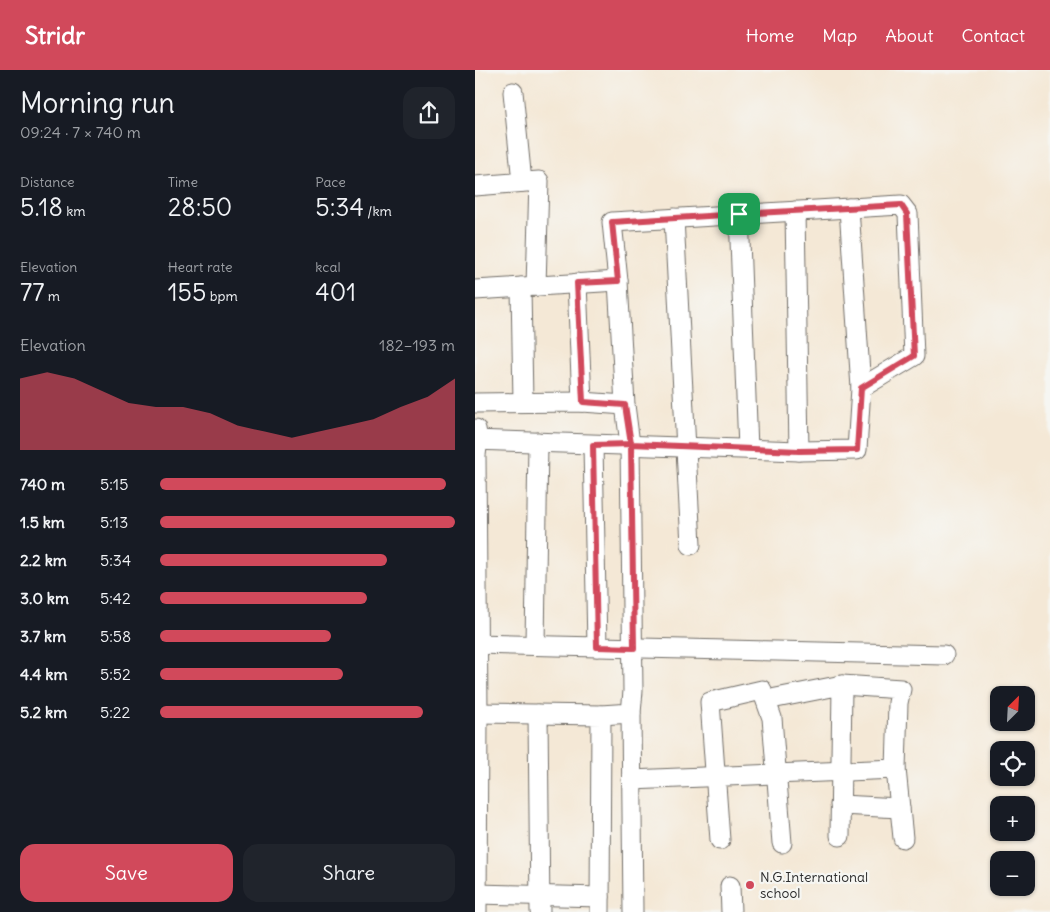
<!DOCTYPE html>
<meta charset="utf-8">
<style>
body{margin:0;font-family:Delius,sans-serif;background:#20242c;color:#f1f3f6;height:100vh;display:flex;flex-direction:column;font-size:19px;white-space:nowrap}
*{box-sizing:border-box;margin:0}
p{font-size:16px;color:#9ea1a6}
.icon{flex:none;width:28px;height:28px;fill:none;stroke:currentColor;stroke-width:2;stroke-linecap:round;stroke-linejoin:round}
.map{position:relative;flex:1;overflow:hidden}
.side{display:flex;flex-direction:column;background:#171b24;width:475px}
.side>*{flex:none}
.needle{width:32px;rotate:24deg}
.buttons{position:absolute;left:515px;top:616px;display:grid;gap:10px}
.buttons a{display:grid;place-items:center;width:45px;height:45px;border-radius:10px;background:#171b24;box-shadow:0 1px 4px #0004;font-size:25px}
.pin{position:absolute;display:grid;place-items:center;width:42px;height:42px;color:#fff;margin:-21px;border-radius:10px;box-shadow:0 2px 8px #0006}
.round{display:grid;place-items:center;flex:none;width:52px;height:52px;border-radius:15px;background:#20242c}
.head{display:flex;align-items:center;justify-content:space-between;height:85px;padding:0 20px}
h1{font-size:28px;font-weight:600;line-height:38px}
.stats{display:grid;grid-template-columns:repeat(3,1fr);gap:8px;height:85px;padding:5px 20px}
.stats div{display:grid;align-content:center}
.stats b{font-size:25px;font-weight:600}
.stats small{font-size:14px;font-weight:400}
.stats p{font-size:14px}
.chart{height:140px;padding:10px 20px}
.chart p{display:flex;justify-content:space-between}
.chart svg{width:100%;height:90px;margin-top:5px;fill:#d1495b;opacity:.7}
.primary-button{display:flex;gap:10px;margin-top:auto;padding:10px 20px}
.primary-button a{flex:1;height:58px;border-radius:15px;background:#d1495b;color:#fff;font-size:20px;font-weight:600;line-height:58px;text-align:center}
.primary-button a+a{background:#20242c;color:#f1f3f6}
ul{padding:0 20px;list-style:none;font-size:16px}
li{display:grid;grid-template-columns:80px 60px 1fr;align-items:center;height:38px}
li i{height:12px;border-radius:6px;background:#d1495b}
header{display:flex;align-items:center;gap:30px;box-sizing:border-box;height:70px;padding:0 25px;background:#d1495b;color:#fff}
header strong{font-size:24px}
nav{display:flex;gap:28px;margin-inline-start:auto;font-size:18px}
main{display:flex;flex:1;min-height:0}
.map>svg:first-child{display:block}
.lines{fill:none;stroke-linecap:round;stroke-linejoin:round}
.minor-casing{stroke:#716d67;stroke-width:21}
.minor{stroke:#fff;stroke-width:19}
.route-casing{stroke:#fff;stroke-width:10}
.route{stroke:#d1495b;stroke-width:6}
.poi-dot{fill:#d1495b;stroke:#f6f6f2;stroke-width:2}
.labels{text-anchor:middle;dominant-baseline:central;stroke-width:4.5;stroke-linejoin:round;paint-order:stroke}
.poi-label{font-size:14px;fill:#2b2b2b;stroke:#f6f6f2;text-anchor:start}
</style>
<header>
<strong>Stridr</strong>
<nav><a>Home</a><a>Map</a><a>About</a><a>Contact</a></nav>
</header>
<main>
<section class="side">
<div class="head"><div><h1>Morning run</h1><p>09:24 · 7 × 740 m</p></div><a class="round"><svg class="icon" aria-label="share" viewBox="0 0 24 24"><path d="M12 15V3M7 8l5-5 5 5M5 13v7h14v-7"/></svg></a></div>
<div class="stats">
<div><p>Distance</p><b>5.18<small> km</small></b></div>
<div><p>Time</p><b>28:50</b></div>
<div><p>Pace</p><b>5:34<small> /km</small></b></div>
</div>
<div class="stats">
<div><p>Elevation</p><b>77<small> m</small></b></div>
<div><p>Heart rate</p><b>155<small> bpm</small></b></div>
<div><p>kcal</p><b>401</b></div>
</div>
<div class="chart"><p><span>Elevation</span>182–193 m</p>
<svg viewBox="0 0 160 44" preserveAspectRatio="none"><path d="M0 44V9L10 6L20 9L30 15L40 21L50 23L60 23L70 26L80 32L90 35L100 38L110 35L120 32L130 29L140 23L150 18L160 9V44z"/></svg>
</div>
<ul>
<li><b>740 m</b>5:15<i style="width:97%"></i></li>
<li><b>1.5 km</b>5:13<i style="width:100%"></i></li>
<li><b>2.2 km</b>5:34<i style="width:77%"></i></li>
<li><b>3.0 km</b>5:42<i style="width:70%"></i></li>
<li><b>3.7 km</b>5:58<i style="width:58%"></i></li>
<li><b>4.4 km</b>5:52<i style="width:62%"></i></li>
<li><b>5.2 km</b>5:22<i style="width:89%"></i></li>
</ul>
<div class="primary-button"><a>Save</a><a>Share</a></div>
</section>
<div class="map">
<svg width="575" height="842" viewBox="0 0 575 842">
<rect width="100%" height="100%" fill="#f6f6f2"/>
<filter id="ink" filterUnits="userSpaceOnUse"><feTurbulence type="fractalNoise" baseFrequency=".02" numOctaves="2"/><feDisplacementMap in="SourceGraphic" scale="10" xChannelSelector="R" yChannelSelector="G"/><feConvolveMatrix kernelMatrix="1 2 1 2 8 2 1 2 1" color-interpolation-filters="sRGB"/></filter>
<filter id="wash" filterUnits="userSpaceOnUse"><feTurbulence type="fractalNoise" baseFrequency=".0096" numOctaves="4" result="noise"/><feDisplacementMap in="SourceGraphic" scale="20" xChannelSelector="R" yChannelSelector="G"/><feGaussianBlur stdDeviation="1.12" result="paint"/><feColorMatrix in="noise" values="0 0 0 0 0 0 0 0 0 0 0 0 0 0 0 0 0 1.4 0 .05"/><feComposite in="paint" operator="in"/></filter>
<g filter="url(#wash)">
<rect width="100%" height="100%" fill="#f4e8d6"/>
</g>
<g filter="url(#ink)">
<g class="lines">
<defs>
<g id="minor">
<polyline points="38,22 47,112"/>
<polyline points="0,116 64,111 61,216"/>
<polyline points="374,138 386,318"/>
<polyline points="320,141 324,381"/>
<polyline points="264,144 273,379"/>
<polyline points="199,148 216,475"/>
<polyline points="102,213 107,332"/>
<polyline points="46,217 48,332"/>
<polyline points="0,220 143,211"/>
<polyline points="0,333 107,332 150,335 143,211 137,152 426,135 433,144 439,286 386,318 382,380 324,381 0,370"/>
<polyline points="1,359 3,370 1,385 3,643 2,842"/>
<polyline points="118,375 122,577"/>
<polyline points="0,574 469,585"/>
<polyline points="60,575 63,372"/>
<polyline points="291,630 367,615 365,766"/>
<polyline points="3,643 126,645 125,842"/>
<polyline points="156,643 158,842"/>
<polyline points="63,644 65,842"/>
<polyline points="126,645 156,643 158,621 155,374 150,335"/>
<polyline points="421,699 428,768"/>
<polyline points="156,710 421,699 423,633 426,619 367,615"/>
<polyline points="365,735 425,738"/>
<polyline points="245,770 235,632 287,620 297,648 307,773"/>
<polyline points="255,816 256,842"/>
<polyline points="2,824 125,827"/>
</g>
</defs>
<use href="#minor" class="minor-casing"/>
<use href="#minor" class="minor"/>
</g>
</g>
<g class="lines" filter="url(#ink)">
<defs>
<polyline id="route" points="264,144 137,152 143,211 102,213 108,332 150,335 156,374 159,578 122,577 118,375 156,374 324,381 382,380 386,318 439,286 432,144 426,135 264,144"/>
</defs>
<use href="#route" class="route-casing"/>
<use href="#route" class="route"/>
</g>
<circle class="poi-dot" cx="275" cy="815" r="5"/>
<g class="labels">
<g class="poi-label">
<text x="285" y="807">N.G.International<tspan x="285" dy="16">school</tspan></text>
</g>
</g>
</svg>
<div class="buttons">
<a><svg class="needle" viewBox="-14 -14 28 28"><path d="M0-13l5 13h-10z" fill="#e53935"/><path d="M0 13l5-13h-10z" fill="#9ea1a6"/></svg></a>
<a><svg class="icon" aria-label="locate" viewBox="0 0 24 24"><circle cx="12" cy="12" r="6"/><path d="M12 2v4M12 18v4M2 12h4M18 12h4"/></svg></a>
<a>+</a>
<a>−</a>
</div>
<div class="pin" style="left:264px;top:144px;background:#1e9e55"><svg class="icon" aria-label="arrive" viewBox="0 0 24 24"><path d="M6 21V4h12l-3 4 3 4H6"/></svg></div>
</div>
</main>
